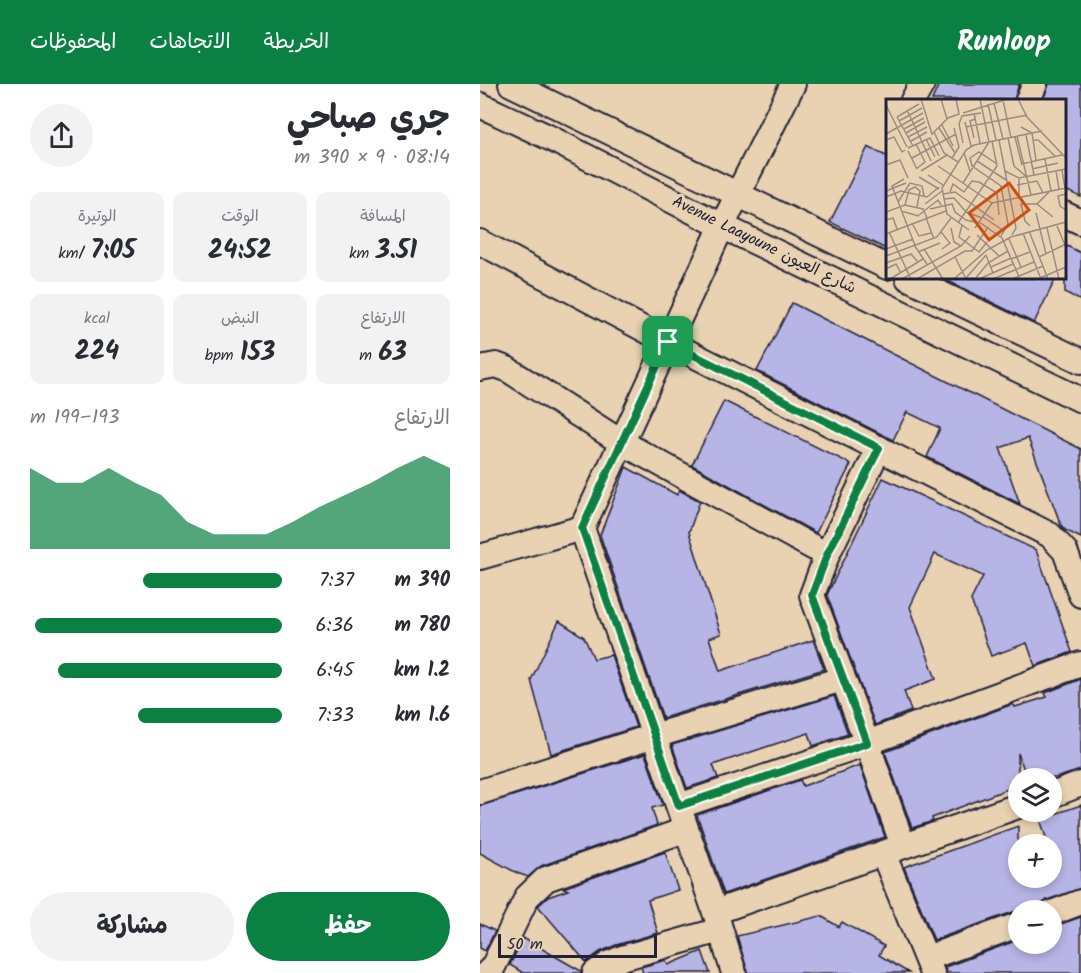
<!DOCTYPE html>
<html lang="ar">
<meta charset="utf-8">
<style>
body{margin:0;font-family:Kalam,"Playpen Sans Arabic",sans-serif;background:#f2f2f3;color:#2b2b33;direction:rtl;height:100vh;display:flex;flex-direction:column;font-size:22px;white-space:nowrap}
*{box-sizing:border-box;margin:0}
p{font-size:20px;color:#7c7c81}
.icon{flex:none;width:33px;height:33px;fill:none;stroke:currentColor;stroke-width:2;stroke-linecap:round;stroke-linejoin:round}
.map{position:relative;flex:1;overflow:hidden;direction:ltr}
.drawer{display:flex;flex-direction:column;background:#fff;width:480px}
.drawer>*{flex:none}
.tools{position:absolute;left:528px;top:684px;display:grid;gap:12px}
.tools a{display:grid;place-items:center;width:54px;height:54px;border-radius:50%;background:#fff;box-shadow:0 3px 9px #0003;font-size:30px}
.scale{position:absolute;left:18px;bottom:15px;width:159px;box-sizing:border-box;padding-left:6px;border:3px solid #22223b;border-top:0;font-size:16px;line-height:21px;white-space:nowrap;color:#22223b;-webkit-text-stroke:4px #e8d2b1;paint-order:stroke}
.pin{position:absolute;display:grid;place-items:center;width:51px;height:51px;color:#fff;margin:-26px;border-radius:12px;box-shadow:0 3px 9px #0006}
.round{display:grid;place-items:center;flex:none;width:63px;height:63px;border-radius:32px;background:#f2f2f3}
.summary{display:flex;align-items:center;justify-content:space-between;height:102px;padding:0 30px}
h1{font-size:33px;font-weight:700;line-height:45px}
.metrics{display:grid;grid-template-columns:repeat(3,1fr);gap:9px;height:102px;padding:6px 30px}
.metrics div{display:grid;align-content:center;border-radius:12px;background:#f2f2f3;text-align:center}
.metrics b{font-size:26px;font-weight:700}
.metrics small{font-size:16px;font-weight:400}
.metrics p{font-size:16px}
.chart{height:168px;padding:12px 30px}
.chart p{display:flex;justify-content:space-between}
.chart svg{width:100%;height:108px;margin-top:6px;fill:#0b8043;opacity:.7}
.action{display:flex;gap:12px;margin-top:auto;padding:12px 30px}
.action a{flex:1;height:69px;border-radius:36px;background:#0b8043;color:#fff;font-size:24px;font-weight:700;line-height:69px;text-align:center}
.action a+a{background:#f2f2f3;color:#2b2b33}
ul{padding:0 30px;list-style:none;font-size:20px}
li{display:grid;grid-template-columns:96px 72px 1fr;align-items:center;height:45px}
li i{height:15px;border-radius:8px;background:#0b8043}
header{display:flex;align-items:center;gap:36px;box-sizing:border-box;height:84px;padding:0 30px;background:#0b8043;color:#fff}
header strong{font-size:28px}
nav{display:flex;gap:33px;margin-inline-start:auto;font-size:21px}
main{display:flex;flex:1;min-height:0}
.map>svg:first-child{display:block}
.building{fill:#b7b4e6;stroke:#22223b;stroke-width:1.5}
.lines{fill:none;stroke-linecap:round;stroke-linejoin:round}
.street-casing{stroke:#22223b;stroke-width:28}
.street{stroke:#e8d2b1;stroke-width:24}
.route-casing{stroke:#fff;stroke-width:12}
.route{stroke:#0b8043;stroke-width:8}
.labels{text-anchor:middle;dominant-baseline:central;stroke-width:6;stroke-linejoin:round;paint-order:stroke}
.street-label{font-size:16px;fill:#22223b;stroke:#e8d2b1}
.inset-road{fill:none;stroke:#998c82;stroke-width:1.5}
.view{fill:#ca5113;fill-opacity:0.15;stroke:#ca5113;stroke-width:3}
.inset-edge{fill:none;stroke:#22223b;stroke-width:3}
</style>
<header>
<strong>Runloop</strong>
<nav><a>الخريطة</a><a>الاتجاهات</a><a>المحفوظات</a></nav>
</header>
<main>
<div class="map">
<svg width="601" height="889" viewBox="0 0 601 889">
<rect width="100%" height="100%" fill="#e8d2b1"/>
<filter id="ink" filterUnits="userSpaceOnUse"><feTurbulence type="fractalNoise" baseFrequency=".0167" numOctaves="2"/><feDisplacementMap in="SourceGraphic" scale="12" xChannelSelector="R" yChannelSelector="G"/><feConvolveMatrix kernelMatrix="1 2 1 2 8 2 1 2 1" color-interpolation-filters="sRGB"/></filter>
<g filter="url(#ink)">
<g class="building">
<polygon points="459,0 539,0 534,16 452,16"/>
<polygon points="569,0 601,0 601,113 585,106 585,16 563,16"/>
<polygon points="388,63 408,73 408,166 350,138"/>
<polygon points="585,161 601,169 601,217 585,208"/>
<polygon points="462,194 576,194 554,239"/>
<polygon points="312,219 601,365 601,454 585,446 581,441 548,354 520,364 540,420 447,373 460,344 427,328 413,356 277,287"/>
<polygon points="244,317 371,380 336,449 212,381"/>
<polygon points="146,383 197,411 199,406 220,417 209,448 241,550 229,554 240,587 333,556 344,585 183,634 120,451"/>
<polygon points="403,394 556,466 592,568 555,582 547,559 511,572 491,516 503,492 455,470 430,523 456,595 424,607 431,627 395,641 347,511"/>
<polygon points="79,537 104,553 114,575 131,571 156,643 71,670 51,596"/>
<polygon points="601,595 601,686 575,694 547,694 538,669 538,701 452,734 453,737 432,744 405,668 533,620 535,623 567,613 565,609"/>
<polygon points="354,612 368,650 333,662 329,649 286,663 233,681 238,694 207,704 192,661"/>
<polygon points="165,670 183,721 172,724 177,741 61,782 48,793 37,789 0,769 0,722"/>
<polygon points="380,681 405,753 244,810 217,731 320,696 323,702"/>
<polygon points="601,721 601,804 567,816 561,821 545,826 533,828 454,856 424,783 538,742 538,794 572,794 572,760 568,760 560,735"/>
<polygon points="185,768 198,806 168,816 178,849 136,861 120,868 106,878 58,822 68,813 88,806 83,804"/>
<polygon points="341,832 359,843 362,838 404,862 399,871 429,889 268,889 257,852"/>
<polygon points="601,833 601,889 466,889 465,883 538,856 538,860 572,860 572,843"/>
<polygon points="0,840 15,847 5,867 0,864"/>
<polygon points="43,854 101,887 101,889 43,889 30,881"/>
<polygon points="222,867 230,889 163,889 161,883 186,876 188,881"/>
</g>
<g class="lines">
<defs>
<g id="street">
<polyline points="31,0 407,183"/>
<polyline points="433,16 442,0"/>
<polyline points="548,16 555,0"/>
<polyline points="0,21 66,52 242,142 601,316"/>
<polyline points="584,130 601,138"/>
<polyline points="0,158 188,258 570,451 585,467 601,511"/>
<polyline points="428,194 601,277"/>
<polyline points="0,284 16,281 27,285 141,358 347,471"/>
<polyline points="399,364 347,471 332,511 387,659 423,762"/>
<polyline points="0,473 102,444"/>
<polyline points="0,708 174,652 362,595"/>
<polyline points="572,711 601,700"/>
<polyline points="199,722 387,659 601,580"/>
<polyline points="403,769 452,889"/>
<polyline points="235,828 538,722"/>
<polyline points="572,829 601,818"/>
<polyline points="447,874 538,841"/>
<polyline points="7,889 13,883 47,813 66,795 205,746"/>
<polyline points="115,889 128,880 142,874 240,846"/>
<polyline points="254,889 235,828 102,444 242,142 313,0"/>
</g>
</defs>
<use href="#street" class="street-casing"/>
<use href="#street" class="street"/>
</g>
</g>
<g class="lines" filter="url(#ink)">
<defs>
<polygon id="route" points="188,258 399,364 347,471 332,511 387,659 199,722 102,444"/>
</defs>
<use href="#route" class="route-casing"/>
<use href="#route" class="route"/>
</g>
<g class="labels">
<g class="street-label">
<text transform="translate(284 161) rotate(26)">Avenue Laayoune شارع العيون</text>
</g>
</g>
<g transform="translate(406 15)">
<rect width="180" height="180" fill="#e8d2b1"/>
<path class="inset-road" d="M35,0L46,35L62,19L73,15L70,0M55,0L61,20M132,0L141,18L180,59M117,1L125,39M108,4L117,40M102,5L110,41M0,6L21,48M21,11L45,62M77,14L122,0M88,14L94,44M11,18L27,47M11,18L33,5M13,22L36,9M79,23L85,47M56,26L67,47M80,28L141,16M135,28L146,34L150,61M53,29L69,54M18,30L38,19M48,33L58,54L72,63M20,34L39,23M0,35L37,14M140,36L148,76M131,37L145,96M22,38L41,28M129,38L136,66M88,39L84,22L89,20M122,39L128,67L141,78M40,40L49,58M0,41L8,38L16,53L19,51M113,41L130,129L126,136M148,41H152L169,57M25,42L41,33M77,44L73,25L76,17L95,14M30,45L39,63L30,70M22,49L44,39L53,57M22,52L31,70M78,54L84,72M26,59L70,35M66,59L73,48L68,29M159,60L165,92M91,62L120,81M111,65L93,53L84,59L86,67L115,87L122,125L115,137M135,65L176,56M0,66L14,61L22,79M52,67L106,104M146,70L172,64M176,71L179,89M35,72L61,56M119,72L133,79L180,70M170,72L173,90M42,76L57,86M33,78L53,90M133,79V98M18,80L6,87L30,149L41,165M77,84L103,43L94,0M131,86L151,82L157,94M0,92L20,84M164,92L151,105L167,118M64,93L67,85L78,93L86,82L93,83L111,94L113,116M57,95L69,93L108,121M180,95L172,97L174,107L180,111M0,98L15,92L41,98L53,88M58,100L68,99L80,113L96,119M12,103L24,84L36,87L38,97M39,105L56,92M19,106L23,91L29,88L34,92L31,108M44,110L66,105L69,113L80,121L93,124M15,112L33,117M0,113L19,106L37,110L41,119M150,114L160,155M33,116L52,101L55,106M97,118L118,132M40,119L48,140M0,121L7,119L11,130M93,123L116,139L134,180M26,124L33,137L45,134M72,124L111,67L106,42M76,126L73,138L93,153L101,143M144,127L139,122L135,105H151M171,127L179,146M65,129L68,143L75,147M89,129L106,104L180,89M161,129L173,180M83,131L61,115L56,89L80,51L88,46L156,32M143,132L162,180M3,133L25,180M55,133L64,144L56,150M137,134L155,180M0,135L60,112M91,136L113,157M123,140L135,168M0,150L27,140M38,150L57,180M32,153L54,144M100,156L107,174M0,157L51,138L65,119M69,158L80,180M153,158L180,145M125,160L144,153M0,164L25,155L32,163M105,168L125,159M0,170L10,165L15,174M80,179L100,156M154,179L180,168M4,180L37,160M16,180L75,147L84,137M31,180L79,152H86L102,128M68,180L101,151L125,138L180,123M89,180L102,164L122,152M93,180L127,165M107,180L148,163M126,180L157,167"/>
<path class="view" d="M123,84L143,111L103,141L83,114Z"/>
<rect width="180" height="180" class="inset-edge"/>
</g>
</svg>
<div class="tools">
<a><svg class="icon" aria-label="layers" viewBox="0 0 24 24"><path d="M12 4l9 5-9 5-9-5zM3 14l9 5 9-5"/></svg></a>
<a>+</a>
<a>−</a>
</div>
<div class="scale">50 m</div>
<div class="pin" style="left:188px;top:258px;background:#1e9e55"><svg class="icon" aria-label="arrive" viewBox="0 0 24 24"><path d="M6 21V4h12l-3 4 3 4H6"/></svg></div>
</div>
<section class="drawer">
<div class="summary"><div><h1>جري صباحي</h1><p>08:14 · 9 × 390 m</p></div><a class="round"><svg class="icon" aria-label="share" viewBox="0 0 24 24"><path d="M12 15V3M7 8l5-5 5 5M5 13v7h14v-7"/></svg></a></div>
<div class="metrics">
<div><p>المسافة</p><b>3.51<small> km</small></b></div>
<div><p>الوقت</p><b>24:52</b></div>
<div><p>الوتيرة</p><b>7:05<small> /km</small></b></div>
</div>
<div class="metrics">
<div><p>الارتفاع</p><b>63<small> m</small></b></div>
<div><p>النبض</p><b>153<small> bpm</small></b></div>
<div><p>kcal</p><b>224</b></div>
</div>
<div class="chart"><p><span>الارتفاع</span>193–199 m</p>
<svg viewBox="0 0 160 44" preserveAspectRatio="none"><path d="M0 44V11L10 17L20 17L30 11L40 17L50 22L60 33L70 38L80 38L90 38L100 33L110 27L120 22L130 17L140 11L150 6L160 11V44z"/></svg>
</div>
<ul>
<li><b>390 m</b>7:37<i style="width:55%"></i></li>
<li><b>780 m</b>6:36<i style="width:98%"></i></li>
<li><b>1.2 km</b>6:45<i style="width:89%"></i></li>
<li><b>1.6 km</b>7:33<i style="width:57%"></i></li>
</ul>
<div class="action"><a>حفظ</a><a>مشاركة</a></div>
</section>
</main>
